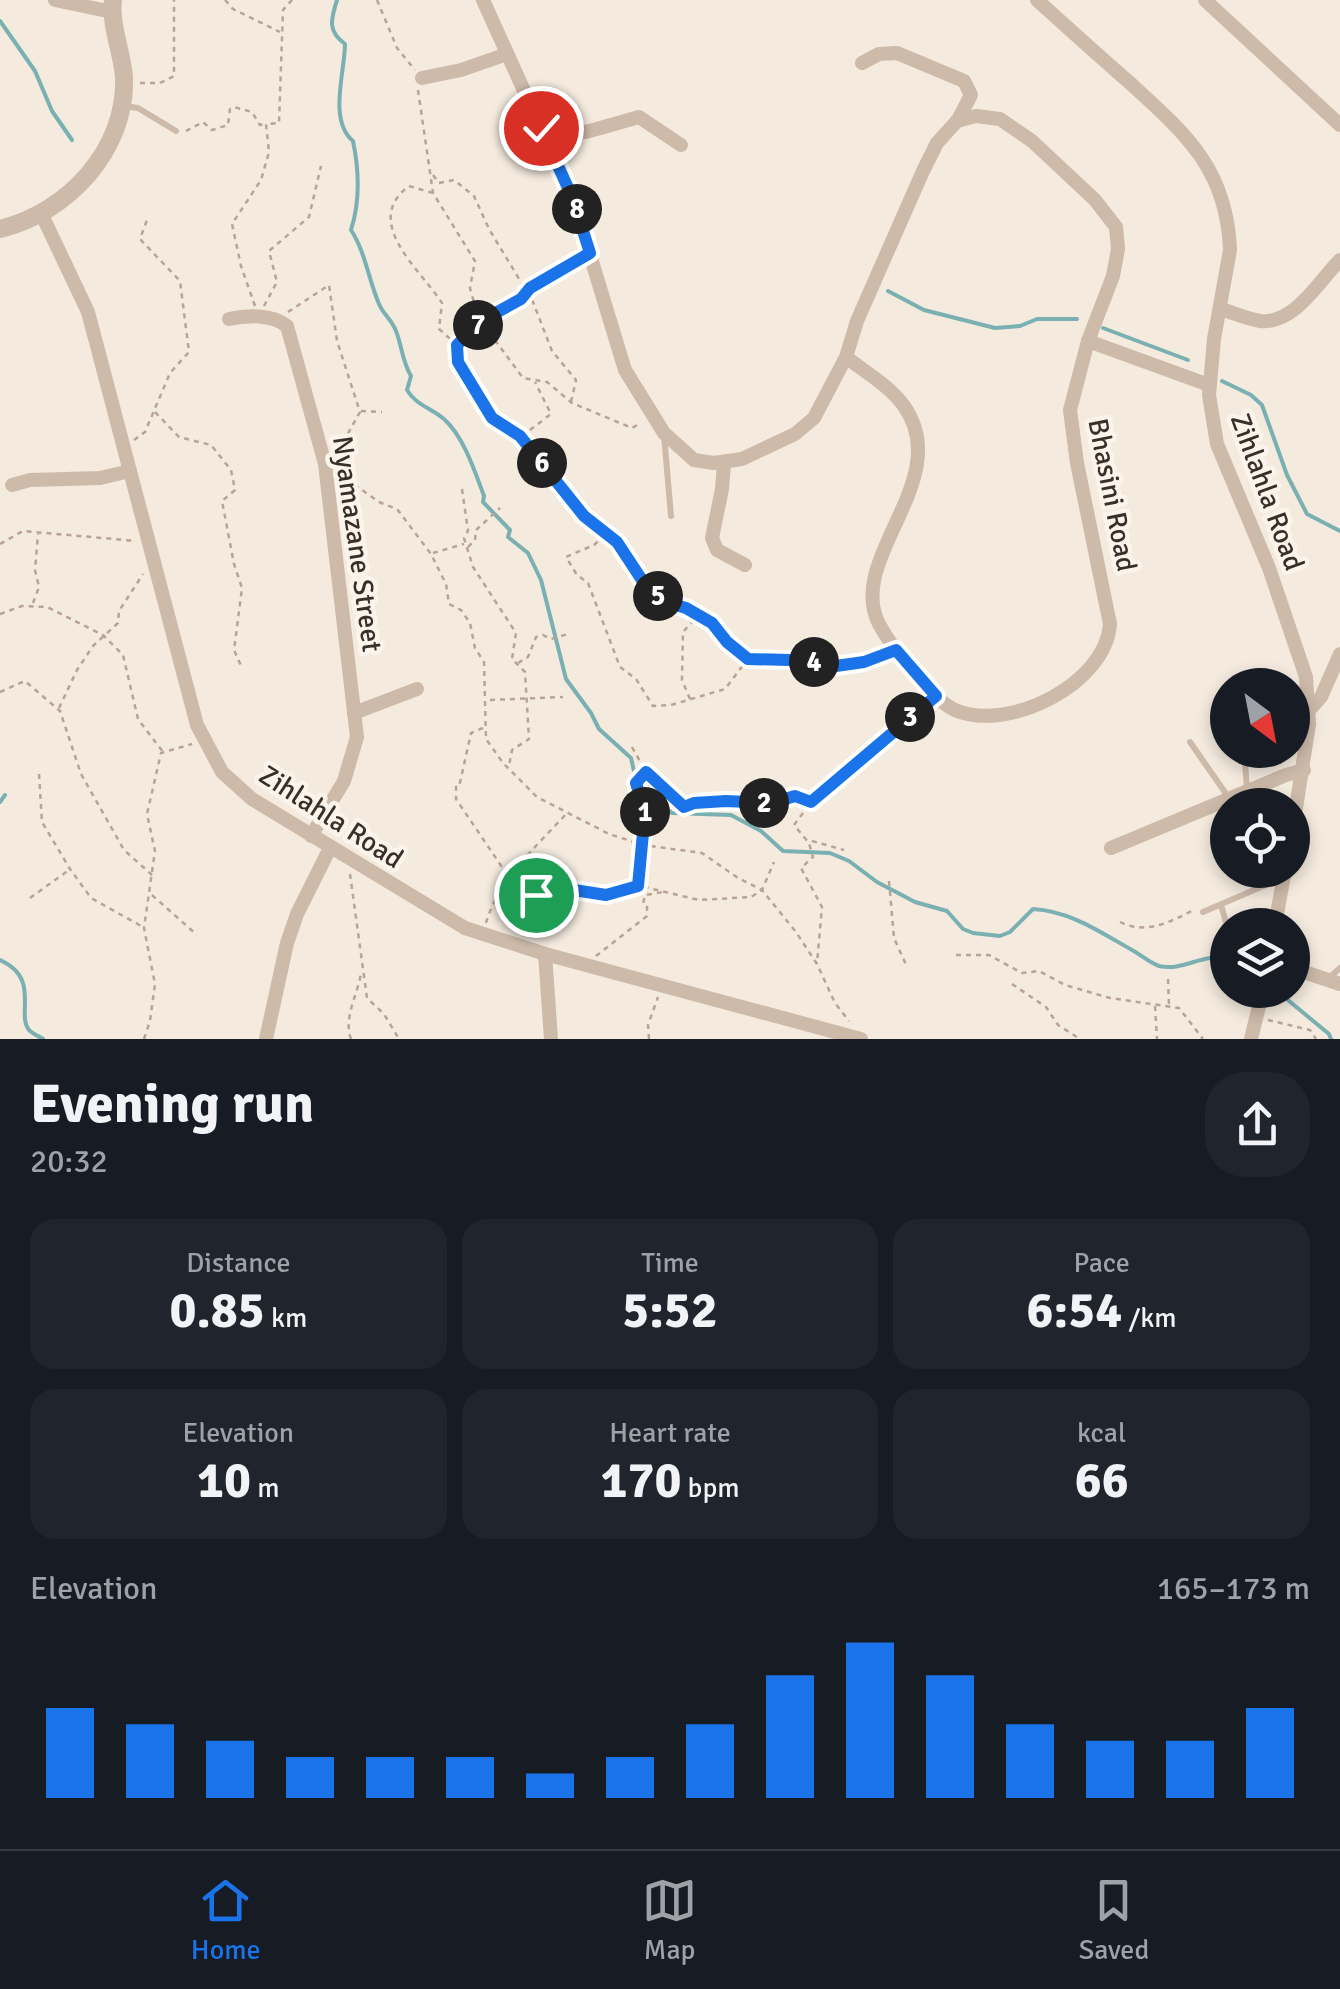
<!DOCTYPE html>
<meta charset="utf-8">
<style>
body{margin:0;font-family:Signika,sans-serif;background:#20242c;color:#f1f3f6;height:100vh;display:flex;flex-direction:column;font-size:38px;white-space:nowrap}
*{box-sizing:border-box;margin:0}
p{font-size:32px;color:#9ea1a6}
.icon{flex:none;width:55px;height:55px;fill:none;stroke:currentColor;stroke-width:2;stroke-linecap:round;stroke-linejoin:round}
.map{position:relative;height:1039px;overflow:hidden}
.panel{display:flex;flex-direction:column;background:#171b24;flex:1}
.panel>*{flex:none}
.needle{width:65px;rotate:148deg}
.controls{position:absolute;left:1210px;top:668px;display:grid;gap:20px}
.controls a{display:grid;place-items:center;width:100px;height:100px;border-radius:50%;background:#171b24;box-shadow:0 5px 15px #0003;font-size:50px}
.pin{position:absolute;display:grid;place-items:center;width:85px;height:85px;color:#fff;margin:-42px;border:5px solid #fff;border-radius:50%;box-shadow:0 2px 10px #0007}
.km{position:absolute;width:50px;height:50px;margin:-25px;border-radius:50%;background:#222;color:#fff;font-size:28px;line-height:50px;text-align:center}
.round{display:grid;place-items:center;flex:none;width:105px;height:105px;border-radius:40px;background:#20242c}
.summary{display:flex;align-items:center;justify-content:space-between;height:170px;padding:0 30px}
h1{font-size:55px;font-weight:800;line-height:75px}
.figures{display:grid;grid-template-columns:repeat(3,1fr);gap:15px;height:170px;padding:10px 30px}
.figures div{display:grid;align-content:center;border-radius:25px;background:#20242c;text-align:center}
.figures b{font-size:50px;font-weight:800}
.figures small{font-size:28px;font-weight:400}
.figures p{font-size:28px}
.chart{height:280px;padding:20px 30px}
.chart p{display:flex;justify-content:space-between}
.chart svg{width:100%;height:180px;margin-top:10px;stroke:#1a73e8;stroke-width:6}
.tab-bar{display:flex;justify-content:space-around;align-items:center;height:140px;border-top:2px solid #363941;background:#171b24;font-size:28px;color:#9ea1a6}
.tab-bar a{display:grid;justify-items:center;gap:5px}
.tab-bar .active{color:#1a73e8}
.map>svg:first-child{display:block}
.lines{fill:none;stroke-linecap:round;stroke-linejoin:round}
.stream{stroke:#7bb0b3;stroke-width:4}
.path{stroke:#b9a393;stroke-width:2.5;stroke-dasharray:5 5;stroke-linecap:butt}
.service{stroke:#cdbaa9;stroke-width:6}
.minor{stroke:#cdbaa9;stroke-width:14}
.tertiary{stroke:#cdbaa9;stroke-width:18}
.route-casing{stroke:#fff;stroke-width:20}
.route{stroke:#1a73e8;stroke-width:12}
.labels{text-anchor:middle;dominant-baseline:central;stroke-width:9;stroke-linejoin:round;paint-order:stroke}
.street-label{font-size:28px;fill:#3a2e29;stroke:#fbf4eb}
</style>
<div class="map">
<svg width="1340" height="1039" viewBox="0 0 1340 1039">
<rect width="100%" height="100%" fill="#f4eade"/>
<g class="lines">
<g class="stream">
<path d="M337,0C331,19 327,31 345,44C345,72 328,120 353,141C359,170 360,202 351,230C365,251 369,281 379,304C383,314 392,320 396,331C402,346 402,361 411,376L407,390C416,405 431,408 444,419C464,437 475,472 484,496L483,502L510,530L508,537L528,553L541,580L566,679L591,713L599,729L631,758L634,771L642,777L658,804L672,813L731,815L761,831L783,851L830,853L849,861L877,882L915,902L947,911L963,929L973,933L1000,936L1010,932L1033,909C1070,911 1100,932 1132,950C1141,955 1150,963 1159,966C1184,972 1205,951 1228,960"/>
<polyline points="0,21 35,71 52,111 72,140"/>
<polyline points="888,291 924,310 995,328 1020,326 1037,319 1077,319"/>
<polyline points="1103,328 1188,360"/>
<polyline points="1222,381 1251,395 1262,405 1287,475 1307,514 1340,531"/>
<polyline points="0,802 5,795"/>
<path d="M0,960C41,978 16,1014 29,1030C33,1034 38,1036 43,1039"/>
<polyline points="1283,996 1329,1034 1331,1039"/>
</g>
<g class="path">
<polyline points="225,0 233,9 280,32"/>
<polyline points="377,0 397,48 415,70"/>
<polyline points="140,83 160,83 174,76 174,0"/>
<polyline points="418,90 433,193 475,261 470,288 478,317 523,378 547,382 572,403 632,428 641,423"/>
<polyline points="186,131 203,122 212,130 228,125 230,109 234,107 252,112 260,125 264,124"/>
<polyline points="433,175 439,183 454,180 474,196 489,229 533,302 552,351 576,380 571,402"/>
<path d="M433,193L409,186C361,222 420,269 442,303L439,329L457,345L458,362L492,418L521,436L584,516L617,543L635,572L665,602L687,609L712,623L727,642L748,659H790L836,665L865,662L884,655"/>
<polyline points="255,306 241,266 232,224 261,180 269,152 266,124 279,123 283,10 292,0"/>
<polyline points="264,306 277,282 269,251 309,217 321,166"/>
<polyline points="288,312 329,285 337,341 360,412 337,453"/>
<polyline points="458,344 481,321 521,299 530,288 577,260"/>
<polyline points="361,411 382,412"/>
<polyline points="155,412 179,437 211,445 231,470 235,490 222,501 234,564 242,588 234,650 242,668"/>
<polyline points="522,436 551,414 535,382"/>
<polyline points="134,440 145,432 170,373 189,352 180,281 140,239 147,220"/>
<polyline points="338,473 379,502 397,509 431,554 446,584 449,604 461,610 470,623 475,648 484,662 486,739 503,763 537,797 609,834 643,845 702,853 738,878 762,890 796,932 817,964 835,1003 849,1021"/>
<polyline points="462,489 468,531 464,538 473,567 516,633 512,659 525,672 529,739 512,750 509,766"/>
<polyline points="605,535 594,545 566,557 577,575 588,583 620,667 636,679 653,706 671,705 725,689 747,660"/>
<polyline points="0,544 23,531 136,541"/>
<polyline points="468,547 475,540 476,530 500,508"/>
<polyline points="433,553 464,544"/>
<polyline points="33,603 39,587 35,570 38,534"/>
<polyline points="0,614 22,606 47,607 103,635 123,655 138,719 163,752"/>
<polyline points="518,663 528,657 536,637 543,635 551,639 568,634"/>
<polyline points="0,692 25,681 60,711 81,774 124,850 152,875"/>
<polyline points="690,699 682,680 683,632 698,615"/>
<polyline points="490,700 563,697"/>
<polyline points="59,708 77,670 93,646 118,623 119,611 143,574"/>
<polyline points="483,728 471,733 459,787 456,787 456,799 510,879 536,895 573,890 606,895 640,886 699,900 751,897 762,890 774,862"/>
<path d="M632,747L646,772L685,807C710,797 739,803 766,803C777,803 787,797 798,796"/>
<polyline points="39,774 42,822 70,869 91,898 143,927"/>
<polyline points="803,813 794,825 809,843 813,857 801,868 822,907 817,963"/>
<polyline points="812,841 844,850"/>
<polyline points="350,874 367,998 384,1014 399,1039"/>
<polyline points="889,881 894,938 907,967"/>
<polyline points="639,885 645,812 635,783 644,774"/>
<polyline points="152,895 197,935"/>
<polyline points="30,898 69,870"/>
<path d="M1120,922C1146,935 1171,922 1195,909"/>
<path d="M486,923C499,879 535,848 566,814"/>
<polyline points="956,955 989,955 1022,973 1039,971 1065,985 1110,998 1179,1008 1203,1039"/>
<polyline points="596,956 647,916 647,907 643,904 645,895 664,892"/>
<polyline points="1168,979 1169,1005"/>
<polyline points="1012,984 1046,1007 1058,1025 1080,1039"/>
<polyline points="1155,1006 1157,1039"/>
<polyline points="1268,1020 1310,1030 1316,1039"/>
<polyline points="144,1039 150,1021 155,984 144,928 155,851 147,814 161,753 192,744"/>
<path d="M351,1039C343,1018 358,994 361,973"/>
<polyline points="649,1039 648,1025 658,997"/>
</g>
<g class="service">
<polyline points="124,106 138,108 176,131"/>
<polyline points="664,435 671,516"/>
<polyline points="1234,678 1235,685"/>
<polyline points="1190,742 1229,798"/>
<polyline points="1244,750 1247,789"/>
<polyline points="1221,905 1228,929"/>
<polyline points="1203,912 1282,878"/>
<polyline points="1329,978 1340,968"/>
</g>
<g class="minor">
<polyline points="55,0 112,12"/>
<path d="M483,0L573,199L625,370L664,433L694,460L714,463L742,459L795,434L814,418L846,357L857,321L923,171L937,143L957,121L976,116L1000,119L1032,141L1095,200L1116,227L1118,249L1113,276L1088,341L1070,410L1077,463L1110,624C1106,684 1008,733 955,710C931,699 892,648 879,624C845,558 956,480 904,406C890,386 865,372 846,357"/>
<path d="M1037,0C1068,28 1099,56 1130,83C1186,134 1227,169 1230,250L1214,339L1209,395L1217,444L1269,568L1306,677L1309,724L1292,834"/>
<polyline points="1205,0 1340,125"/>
<polyline points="862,63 879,54 897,53 964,81 971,95 958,120"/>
<polyline points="422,78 461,70 507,54"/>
<polyline points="541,128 586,132 639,117 681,145"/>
<polyline points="42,215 88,312 197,725 222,772 252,799 465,928 545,954 861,1039"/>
<path d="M1221,309C1234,313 1247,319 1260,321C1294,325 1319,281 1340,260"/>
<path d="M229,319C247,315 272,314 287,326L325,464L357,737L344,781L311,836"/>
<polyline points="1088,341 1209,385"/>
<polyline points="724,463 722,489 712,538 717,550 745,565"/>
<polyline points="12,485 30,480 100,478 130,471"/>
<polyline points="1310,709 1321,697 1340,654"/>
<polyline points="354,713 417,689"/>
<polyline points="811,802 936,696"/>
<polyline points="1111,848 1286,775 1304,770"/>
<polyline points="1275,925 1285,870"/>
<polyline points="545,954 551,1039"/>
<polyline points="1292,968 1340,984"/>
<polyline points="266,1039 287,943 297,914 330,848"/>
<polyline points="1251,1039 1263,990"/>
</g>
<path class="tertiary" d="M0,229C67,213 127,150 124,77C122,51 110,26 113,0"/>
</g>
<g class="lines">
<defs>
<polyline id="route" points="536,895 574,890 606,895 638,886 645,812 636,783 646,772 684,807 694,803 726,801 772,803 795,796 811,802 936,696 896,650 864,662 836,666 790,660 748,659 727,642 712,623 686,608 665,602 642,580 617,542 584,516 520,436 492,418 458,362 457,345 481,321 521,299 530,288 590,253 573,199 541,128"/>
</defs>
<use href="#route" class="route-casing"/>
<use href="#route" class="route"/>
</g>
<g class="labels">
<g class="street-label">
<text transform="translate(1267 492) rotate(70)">Zihlahla Road</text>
<text transform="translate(1112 495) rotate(79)">Bhasini Road</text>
<text transform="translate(357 544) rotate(82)">Nyamazane Street</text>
<text transform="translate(331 817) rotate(33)">Zihlahla Road</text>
</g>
</g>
</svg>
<div class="controls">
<a><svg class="needle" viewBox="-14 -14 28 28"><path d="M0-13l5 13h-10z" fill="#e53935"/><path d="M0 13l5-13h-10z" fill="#9ea1a6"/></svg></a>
<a><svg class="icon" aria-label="locate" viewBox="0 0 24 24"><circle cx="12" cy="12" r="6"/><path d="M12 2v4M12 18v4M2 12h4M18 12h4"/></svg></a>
<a><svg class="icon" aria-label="layers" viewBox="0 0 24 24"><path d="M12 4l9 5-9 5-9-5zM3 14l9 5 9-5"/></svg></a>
</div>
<div class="pin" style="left:536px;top:895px;background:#1e9e55"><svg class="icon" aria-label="arrive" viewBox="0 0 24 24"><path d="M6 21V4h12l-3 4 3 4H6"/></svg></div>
<div class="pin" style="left:541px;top:128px;background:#d93025"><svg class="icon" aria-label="check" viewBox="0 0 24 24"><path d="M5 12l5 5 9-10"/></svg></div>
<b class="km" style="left:645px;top:812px">1</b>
<b class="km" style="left:764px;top:803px">2</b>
<b class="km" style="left:910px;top:717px">3</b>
<b class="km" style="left:814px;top:662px">4</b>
<b class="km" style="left:658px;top:596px">5</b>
<b class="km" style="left:542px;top:463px">6</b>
<b class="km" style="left:478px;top:325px">7</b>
<b class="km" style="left:577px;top:209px">8</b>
</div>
<section class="panel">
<div class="summary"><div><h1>Evening run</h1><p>20:32</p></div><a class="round"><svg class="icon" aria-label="share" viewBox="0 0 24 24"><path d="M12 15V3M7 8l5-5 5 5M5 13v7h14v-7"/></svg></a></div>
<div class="figures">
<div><p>Distance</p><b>0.85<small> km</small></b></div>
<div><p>Time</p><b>5:52</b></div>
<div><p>Pace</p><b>6:54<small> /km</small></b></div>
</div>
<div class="figures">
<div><p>Elevation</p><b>10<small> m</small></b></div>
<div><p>Heart rate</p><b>170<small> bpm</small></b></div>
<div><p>kcal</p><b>66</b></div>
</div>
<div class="chart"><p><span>Elevation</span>165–173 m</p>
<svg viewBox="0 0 160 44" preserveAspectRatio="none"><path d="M5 44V22M15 44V26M25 44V30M35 44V34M45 44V34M55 44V34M65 44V38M75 44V34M85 44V26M95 44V14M105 44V6M115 44V14M125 44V26M135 44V30M145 44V30M155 44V22"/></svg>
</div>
</section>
<nav class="tab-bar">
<a class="active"><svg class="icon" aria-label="home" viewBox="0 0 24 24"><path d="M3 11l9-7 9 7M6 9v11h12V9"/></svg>Home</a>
<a><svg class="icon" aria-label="map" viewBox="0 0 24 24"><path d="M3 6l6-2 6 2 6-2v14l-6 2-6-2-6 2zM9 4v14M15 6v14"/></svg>Map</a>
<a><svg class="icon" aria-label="saved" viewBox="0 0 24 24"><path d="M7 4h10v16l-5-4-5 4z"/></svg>Saved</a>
</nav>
